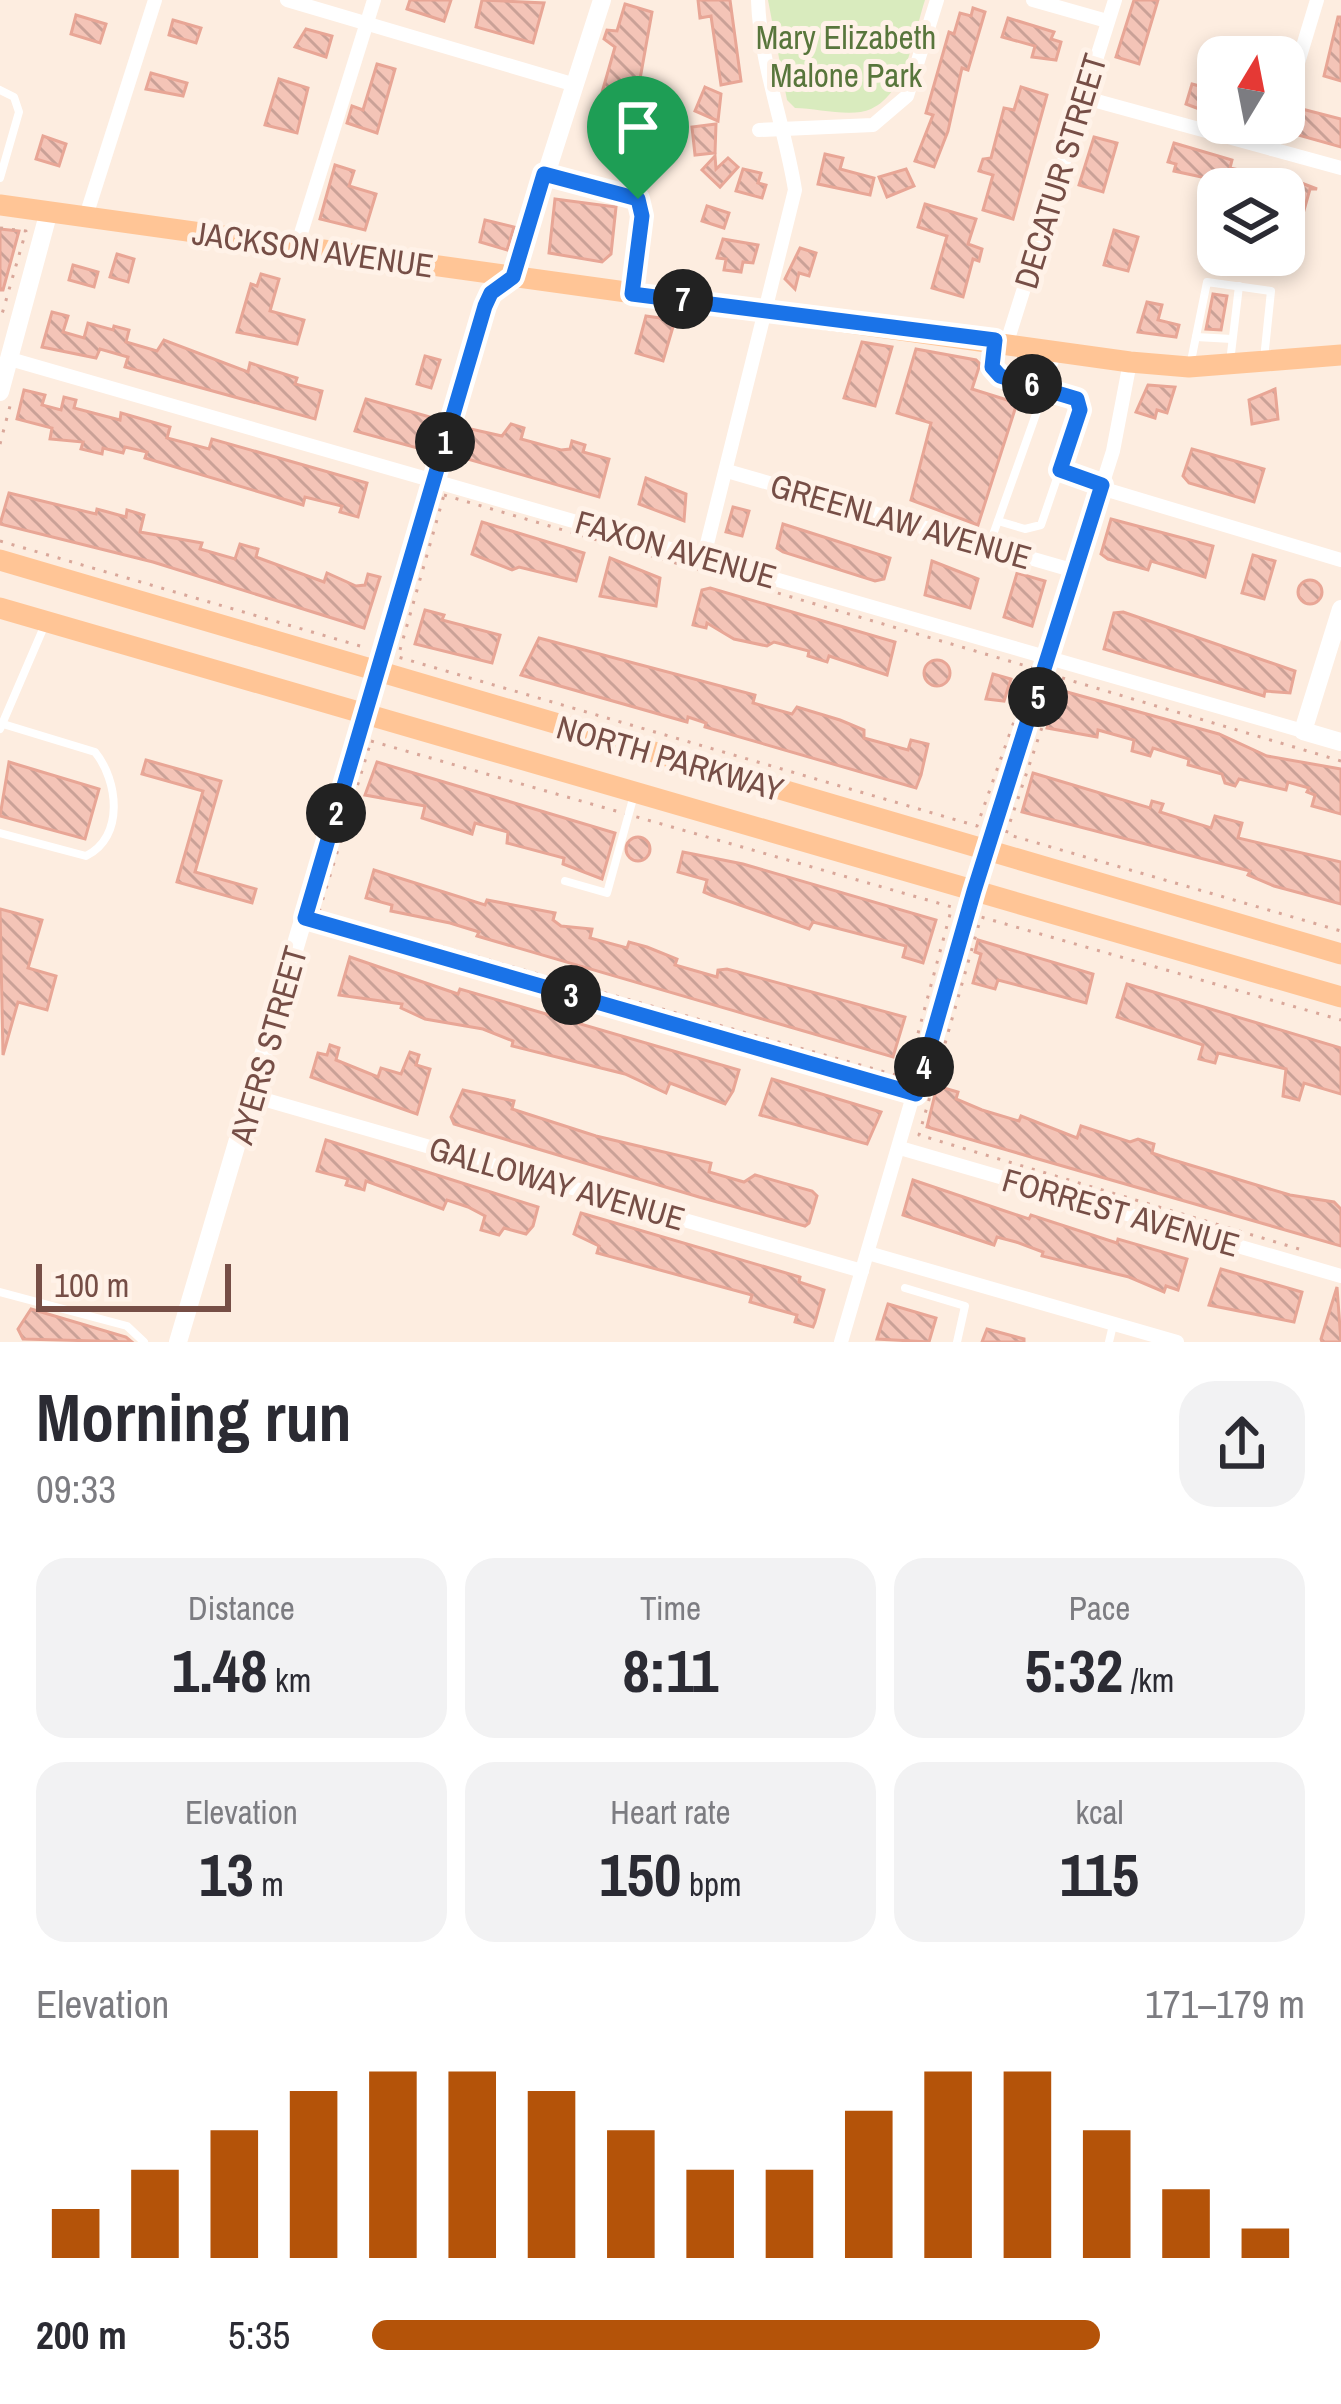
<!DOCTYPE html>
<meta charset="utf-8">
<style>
body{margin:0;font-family:"Archivo Narrow",sans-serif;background:#f2f2f3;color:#2b2b33;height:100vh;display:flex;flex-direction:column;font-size:45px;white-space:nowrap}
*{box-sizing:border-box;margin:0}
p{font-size:39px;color:#7c7c81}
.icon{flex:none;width:66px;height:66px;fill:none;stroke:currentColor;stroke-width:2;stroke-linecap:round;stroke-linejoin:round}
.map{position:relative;height:1342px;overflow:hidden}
.panel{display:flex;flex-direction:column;background:#fff;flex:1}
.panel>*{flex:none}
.needle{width:78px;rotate:10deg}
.controls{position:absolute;left:1197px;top:36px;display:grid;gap:24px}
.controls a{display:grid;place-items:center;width:108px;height:108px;border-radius:24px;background:#fff;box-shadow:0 6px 18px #0003;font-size:60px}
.scale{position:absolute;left:36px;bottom:30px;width:195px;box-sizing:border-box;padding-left:12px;border:6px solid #764e46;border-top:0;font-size:33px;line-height:42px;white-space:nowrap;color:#764e46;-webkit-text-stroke:9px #fff2e8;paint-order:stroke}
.pin{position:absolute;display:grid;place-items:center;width:102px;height:102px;color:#fff;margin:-123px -51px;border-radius:50% 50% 50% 0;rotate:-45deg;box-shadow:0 0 12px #0007}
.pin .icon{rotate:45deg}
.km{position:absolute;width:60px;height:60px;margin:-30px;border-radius:50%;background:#222;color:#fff;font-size:33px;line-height:60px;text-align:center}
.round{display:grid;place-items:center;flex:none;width:126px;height:126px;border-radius:36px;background:#f2f2f3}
.headline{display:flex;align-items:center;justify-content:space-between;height:204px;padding:0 36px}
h1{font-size:66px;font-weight:800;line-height:90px}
.figures{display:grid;grid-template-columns:repeat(3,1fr);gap:18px;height:204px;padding:12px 36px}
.figures div{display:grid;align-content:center;border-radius:30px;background:#f2f2f3;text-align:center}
.figures b{font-size:60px;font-weight:800}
.figures small{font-size:33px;font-weight:400}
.figures p{font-size:33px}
.chart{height:336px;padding:24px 36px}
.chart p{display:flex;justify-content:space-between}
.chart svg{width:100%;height:216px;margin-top:12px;stroke:#b45309;stroke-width:6}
ul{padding:0 36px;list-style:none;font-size:39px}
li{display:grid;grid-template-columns:192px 144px 1fr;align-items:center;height:90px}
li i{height:30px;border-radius:15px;background:#b45309}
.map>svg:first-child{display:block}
.green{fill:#d9ebbe}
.building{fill:url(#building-back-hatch);stroke:#e8a696;stroke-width:3}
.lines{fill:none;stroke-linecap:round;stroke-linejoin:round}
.path{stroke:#d9a79a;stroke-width:3;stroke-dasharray:3 9;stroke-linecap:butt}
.service{stroke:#fff;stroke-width:8}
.minor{stroke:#fff;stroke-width:14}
.tertiary{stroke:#fff;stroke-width:18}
.primary{stroke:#ffc596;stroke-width:21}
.route-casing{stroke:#fff;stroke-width:24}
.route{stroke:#1a73e8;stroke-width:15}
.labels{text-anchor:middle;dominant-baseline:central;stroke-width:10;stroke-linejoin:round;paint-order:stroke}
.park-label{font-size:33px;fill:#58763c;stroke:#fff2e8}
.street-label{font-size:33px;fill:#764e46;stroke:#fff2e8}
</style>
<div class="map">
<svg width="1341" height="1342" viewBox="0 0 1341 1342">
<defs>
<pattern id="building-back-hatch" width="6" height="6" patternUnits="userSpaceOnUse" patternTransform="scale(3)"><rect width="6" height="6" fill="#f4c4b7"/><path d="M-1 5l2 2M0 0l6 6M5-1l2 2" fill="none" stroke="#caa197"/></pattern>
</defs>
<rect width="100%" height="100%" fill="#fdede0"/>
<path class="green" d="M768,0H925C914,33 907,93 871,109C851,118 817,108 795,108L787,100Z"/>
<g class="building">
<polygon points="410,0 451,0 444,21 407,9"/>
<polygon points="482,0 544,3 533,43 476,27"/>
<polygon points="698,0 730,0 741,81 721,85 711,16 700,18"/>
<polygon points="1134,0 1158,0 1139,64 1116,57"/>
<polygon points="625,4 652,12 635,107 601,96 615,47 604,39 607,30 617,31"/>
<polygon points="973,8 985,12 968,70 962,68 948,131 934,167 915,161 933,115 926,113 949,32 954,34 960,13 971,16"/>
<polygon points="76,15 106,24 100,43 71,34"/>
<polygon points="1338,17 1341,17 1341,81 1324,76"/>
<polygon points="1008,18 1054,32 1051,39 1061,42 1056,60 1032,57 1035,46 1002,37"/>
<polygon points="173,20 201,28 196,43 169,35"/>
<polygon points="306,29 332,36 326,57 295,47"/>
<polygon points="377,64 395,69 377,133 347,123 352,106 363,110"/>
<polygon points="151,73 187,83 183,96 146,89"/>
<polygon points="279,79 308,88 297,133 265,125"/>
<polygon points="1192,84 1218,91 1218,116 1186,104"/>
<polygon points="705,87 721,94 718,121 695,111"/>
<polygon points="1021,87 1047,95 1013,219 983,210 993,175 979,171 983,159 991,158 1004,108 1014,110"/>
<polygon points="1298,108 1341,119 1341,147 1291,133"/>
<polygon points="716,124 715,153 695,155 692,127"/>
<polygon points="43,136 66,144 59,166 36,159"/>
<polygon points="1094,137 1117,143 1103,192 1079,185"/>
<polygon points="1174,143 1232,160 1230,168 1266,176 1268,170 1317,189 1310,189 1301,221 1284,216 1290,189 1222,189 1209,185 1211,179 1174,171 1176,164 1168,162"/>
<polygon points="825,154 843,158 840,169 874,178 870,195 818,184"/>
<polygon points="715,156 716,169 728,158 738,167 720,187 702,170"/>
<polygon points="335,165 354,171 349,186 376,194 365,230 320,219"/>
<polygon points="743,169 761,173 758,183 766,185 762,198 736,191"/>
<polygon points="906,169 914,186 887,197 879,177"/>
<polygon points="555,199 616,207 611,254 602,262 549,253"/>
<polygon points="925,204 976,219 968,244 982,249 979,261 973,259 963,297 932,288 947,236 918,227"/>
<polygon points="707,206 729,213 724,228 702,221"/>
<polygon points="485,220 514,227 507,250 480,242"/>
<polygon points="0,229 19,231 3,290 0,290"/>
<polygon points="1114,230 1138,237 1128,271 1104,265"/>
<polygon points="723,239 758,245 753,263 743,262 741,272 724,270 726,259 717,258"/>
<polygon points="800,248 816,253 809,276 799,273 795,289 785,279"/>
<polygon points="117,254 134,259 128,282 110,277"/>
<polygon points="73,265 98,272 94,287 69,280"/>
<polygon points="261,274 279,279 270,311 304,320 297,344 237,332 251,284 257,286"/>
<polygon points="1213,294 1227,296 1221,330 1206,329"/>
<polygon points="1147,302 1162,305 1158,320 1179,325 1176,337 1138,332"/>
<polygon points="52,312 68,316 63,332 84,338 88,323 113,330 114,326 129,330 126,342 157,351 164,340 248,372 250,363 297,378 295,384 322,391 315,419 125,367 128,357 100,349 96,358 42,347"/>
<polygon points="646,316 675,320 663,361 636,353"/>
<polygon points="862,342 892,347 875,406 844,398"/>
<polygon points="916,349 976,360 980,364 972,389 1017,403 978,525 911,500 931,423 897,413"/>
<polygon points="425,356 440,360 431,388 417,384"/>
<polygon points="1148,385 1175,387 1167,413 1157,410 1155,418 1136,412"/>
<polygon points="1275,389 1278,419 1252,424 1249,400"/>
<polygon points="24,390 45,395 42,405 61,410 64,397 76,400 74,408 120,420 121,413 170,427 167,438 209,449 212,439 367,483 358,517 340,512 342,506 305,497 303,505 145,458 147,452 125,447 123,453 103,448 102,454 81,449 83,442 50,439 52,428 17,419"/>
<polygon points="366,399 430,417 421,449 355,431"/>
<polygon points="511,424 524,428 521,439 561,450 570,449 572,441 585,445 583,452 609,459 599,497 464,458 471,429 502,436"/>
<polygon points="1192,449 1264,469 1254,502 1189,483 1183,476"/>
<polygon points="646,478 686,494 684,521 639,504"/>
<polygon points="9,493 96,514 97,509 126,517 127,510 144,515 140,532 202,543 200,549 235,559 240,544 258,549 256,557 324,582 327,573 356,586 365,585 368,574 380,577 364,628 153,562 0,524"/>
<polygon points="733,507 749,511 742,536 726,532"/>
<polygon points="1111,519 1213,546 1205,577 1151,561 1148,570 1108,559 1101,554"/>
<polygon points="482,522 584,553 576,581 519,567 512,570 472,554"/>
<polygon points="783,524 890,558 884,579 875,581 783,552 777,548"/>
<polygon points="1253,555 1275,561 1264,599 1242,593"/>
<polygon points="610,558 660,578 656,606 600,596"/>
<polygon points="932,561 978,579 970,608 925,595"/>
<polygon points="1017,573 1045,581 1032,626 1004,617"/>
<circle cx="1310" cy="592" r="12"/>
<polygon points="710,588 895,642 887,675 829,656 827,662 808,656 809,651 774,642 767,646 734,639 707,623 706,628 693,625 702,590"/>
<polygon points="425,610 444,615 442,620 500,635 492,663 415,644"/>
<polygon points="1123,612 1295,671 1290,693 1265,691 1264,696 1104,649 1114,613"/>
<polygon points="539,638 755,695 753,703 792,714 797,707 840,720 864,730 864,738 908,750 911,740 928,744 921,775 916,788 705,727 706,723 688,717 687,722 521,675"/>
<circle cx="937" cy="673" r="13"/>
<polygon points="993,674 1011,679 1004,701 986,699"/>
<polygon points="1056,689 1219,734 1267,756 1341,769 1341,814 1312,806 1315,795 1307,792 1309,788 1288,782 1286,790 1239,779 1235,786 1225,783 1222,774 1188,765 1189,759 1153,748 1150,756 1132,751 1134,740 1098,730 1097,737 1047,728"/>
<polygon points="146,760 221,781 195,872 256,889 252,903 177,882 203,791 142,774"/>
<polygon points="9,762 99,789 85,839 0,816"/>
<polygon points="377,762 615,833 602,879 563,864 564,858 507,843 508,832 475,823 472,834 422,818 425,806 365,795"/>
<polygon points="1033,773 1150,808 1152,801 1163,804 1160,812 1211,828 1215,816 1242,823 1238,838 1341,862 1341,904 1274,886 1248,875 1250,871 1022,812"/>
<circle cx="638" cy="849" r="12"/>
<polygon points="683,852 743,864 936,920 923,963 903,957 906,946 813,922 809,929 711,895 704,892 707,880 678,872"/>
<polygon points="374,870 485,905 487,900 555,913 553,920 561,926 592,929 590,938 627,948 629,942 647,947 677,959 675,965 717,977 718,970 727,969 905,1017 893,1057 477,936 479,932 450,923 391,911 392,905 366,898"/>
<polygon points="0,909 42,920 28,968 56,976 47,1010 18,1002 3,1055"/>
<polygon points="978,940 1093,974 1086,1003 998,980 995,989 973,983 981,954 975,952"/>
<polygon points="350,957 458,994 460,989 739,1070 733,1091 725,1104 670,1083 666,1093 625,1074 512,1046 513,1041 483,1029 425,1019 401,1008 402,1004 339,995"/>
<polygon points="1127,984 1341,1048 1341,1094 1304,1083 1299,1100 1283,1096 1286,1069 1218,1053 1215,1063 1199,1059 1203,1045 1117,1017"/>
<polygon points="330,1045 339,1048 336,1060 378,1077 381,1068 401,1074 410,1052 419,1055 416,1065 430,1069 417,1114 311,1077 318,1053 327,1055"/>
<polygon points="772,1079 881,1112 867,1144 760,1115"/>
<polygon points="937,1086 958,1092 956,1099 982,1110 1019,1121 1021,1116 1077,1138 1081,1126 1130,1142 1138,1139 1154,1144 1152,1153 1170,1159 1290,1195 1334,1202 1341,1209 1341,1246 927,1127"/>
<polygon points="463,1090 514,1101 512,1109 596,1136 711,1163 709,1172 744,1182 755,1175 812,1191 817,1196 809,1223 805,1226 699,1197 454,1124 451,1117"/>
<polygon points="326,1140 538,1207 533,1226 526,1234 504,1228 499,1235 481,1230 485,1216 468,1207 447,1200 443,1209 366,1181 364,1190 346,1185 348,1179 317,1171"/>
<polygon points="913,1180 1029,1219 1031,1215 1117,1243 1118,1239 1187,1259 1178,1290 1166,1286 1164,1292 1129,1277 1042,1256 1043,1252 1016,1242 997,1237 994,1245 903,1215"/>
<polygon points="581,1213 800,1277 799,1282 824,1290 815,1322 813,1327 795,1322 797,1315 750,1302 752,1295 597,1253 599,1246 574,1234"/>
<polygon points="1221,1269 1302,1292 1294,1322 1209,1305"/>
<polygon points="1337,1287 1341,1342 1322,1342 1321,1339"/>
<polygon points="888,1304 936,1318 929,1342 877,1339"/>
<polygon points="31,1309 126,1337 132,1342 23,1339 18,1329"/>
<polygon points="987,1329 1024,1339 1024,1342 982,1342"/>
</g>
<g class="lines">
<g class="path">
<polyline points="0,228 26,231 0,321"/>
<polyline points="0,444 10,406"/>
<polygon points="444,495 1033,668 977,826 398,657"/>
<polyline points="0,541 367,648"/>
<polygon points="371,741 952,907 906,1078 319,912"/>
<polyline points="1341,761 1059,677 1006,834 1341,931"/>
<polyline points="1299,1249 919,1135 981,917 1341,1020"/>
</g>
<g class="service">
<polyline points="0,90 14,97 19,112 0,178"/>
<polyline points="546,175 637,199 642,216 632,291"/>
<polyline points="1196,337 1232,339"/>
<path d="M994,348L992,367C1009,389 1053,384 1077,399L1080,411L1041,525L1025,529L998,521"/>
<polyline points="1230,362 1239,286"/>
<polyline points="1190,366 1207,282 1271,291 1264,359"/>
<polyline points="1061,470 1102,485"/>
<polyline points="989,546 1056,358"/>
<polyline points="0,729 46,622"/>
<path d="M0,833L86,856C125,837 118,780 95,752L3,724"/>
<polyline points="565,881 607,893 634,795"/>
<polyline points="905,1288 965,1306 957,1342"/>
<polyline points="0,1292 127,1326 144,1342"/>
<polyline points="1109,1342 1113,1325"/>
</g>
<g class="minor">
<polyline points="287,0 572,84"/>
<polyline points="1033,0 1107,21"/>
<polyline points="1082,97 1341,168"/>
<polyline points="1284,109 1317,0"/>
<polyline points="759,130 873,125 907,96 937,0"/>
<polyline points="1272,149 1280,123"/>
<polyline points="86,216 155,0"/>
<polyline points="297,246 374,0"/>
<polyline points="1007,342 1115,0"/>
<polyline points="10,359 1303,731"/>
<polyline points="727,471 1075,571"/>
<polyline points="1101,488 1341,560"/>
<path d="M704,556L795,190C785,127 760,63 758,0"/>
<polyline points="305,918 916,1094"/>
<polyline points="252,1096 862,1271"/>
<polyline points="900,1148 1341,1276"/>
<polyline points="868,1253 1177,1342"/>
<polyline points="841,1342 973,891 1113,451 1130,362"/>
</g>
<g class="tertiary">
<polyline points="0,392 49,211"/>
<polyline points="1341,609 1303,731 1341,742"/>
<polyline points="178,1342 485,306 491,293 513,277 602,0"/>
</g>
<g class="primary">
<polyline points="0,205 1130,362 1189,367 1341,355"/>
<polyline points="0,560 1341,954"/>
<polyline points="0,608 1341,997"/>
</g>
</g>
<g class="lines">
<defs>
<polygon id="route" points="544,174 638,199 642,216 632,294 995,340 992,367 1000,376 1077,399 1080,410 1060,470 1102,485 974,891 916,1094 305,918 485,306 491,293 513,277"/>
</defs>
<use href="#route" class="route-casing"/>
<use href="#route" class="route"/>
</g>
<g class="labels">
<g class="park-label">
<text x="846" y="37">Mary Elizabeth<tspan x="846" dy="38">Malone Park</tspan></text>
</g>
<g class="street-label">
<text transform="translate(1060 171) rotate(-73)">DECATUR STREET</text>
<text transform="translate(313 249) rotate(8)">JACKSON AVENUE</text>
<text transform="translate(901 521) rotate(16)">GREENLAW AVENUE</text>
<text transform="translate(676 549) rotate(16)">FAXON AVENUE</text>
<text transform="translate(670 758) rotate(16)">NORTH PARKWAY</text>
<text transform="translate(268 1045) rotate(-74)">AYERS STREET</text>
<text transform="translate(557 1183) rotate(16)">GALLOWAY AVENUE</text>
<text transform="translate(1121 1212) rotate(16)">FORREST AVENUE</text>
</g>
</g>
</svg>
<div class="controls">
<a><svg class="needle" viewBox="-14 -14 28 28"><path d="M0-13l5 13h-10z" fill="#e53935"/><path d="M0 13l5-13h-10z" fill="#7c7c81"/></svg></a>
<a><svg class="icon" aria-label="layers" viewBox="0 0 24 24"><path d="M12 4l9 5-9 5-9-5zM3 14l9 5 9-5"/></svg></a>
</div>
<div class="scale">100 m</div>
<div class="pin" style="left:638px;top:199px;background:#1e9e55"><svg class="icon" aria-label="arrive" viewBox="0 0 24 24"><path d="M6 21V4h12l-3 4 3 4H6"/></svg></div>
<b class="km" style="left:445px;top:442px">1</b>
<b class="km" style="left:336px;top:813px">2</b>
<b class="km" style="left:571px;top:995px">3</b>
<b class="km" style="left:924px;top:1067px">4</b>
<b class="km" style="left:1038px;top:697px">5</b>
<b class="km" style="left:1032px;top:384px">6</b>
<b class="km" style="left:683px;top:299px">7</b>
</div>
<section class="panel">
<div class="headline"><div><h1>Morning run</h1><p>09:33</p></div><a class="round"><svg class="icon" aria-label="share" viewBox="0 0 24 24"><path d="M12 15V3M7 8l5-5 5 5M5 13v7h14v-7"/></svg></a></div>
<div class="figures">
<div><p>Distance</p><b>1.48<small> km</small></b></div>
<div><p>Time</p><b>8:11</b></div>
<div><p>Pace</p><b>5:32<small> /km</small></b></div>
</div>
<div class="figures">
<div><p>Elevation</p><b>13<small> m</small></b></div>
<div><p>Heart rate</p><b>150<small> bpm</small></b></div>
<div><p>kcal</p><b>115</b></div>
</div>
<div class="chart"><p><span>Elevation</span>171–179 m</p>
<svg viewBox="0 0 160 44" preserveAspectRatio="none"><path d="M5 44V34M15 44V26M25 44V18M35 44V10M45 44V6M55 44V6M65 44V10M75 44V18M85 44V26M95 44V26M105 44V14M115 44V6M125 44V6M135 44V18M145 44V30M155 44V38"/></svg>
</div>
<ul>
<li><b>200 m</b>5:35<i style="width:78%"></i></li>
</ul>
</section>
